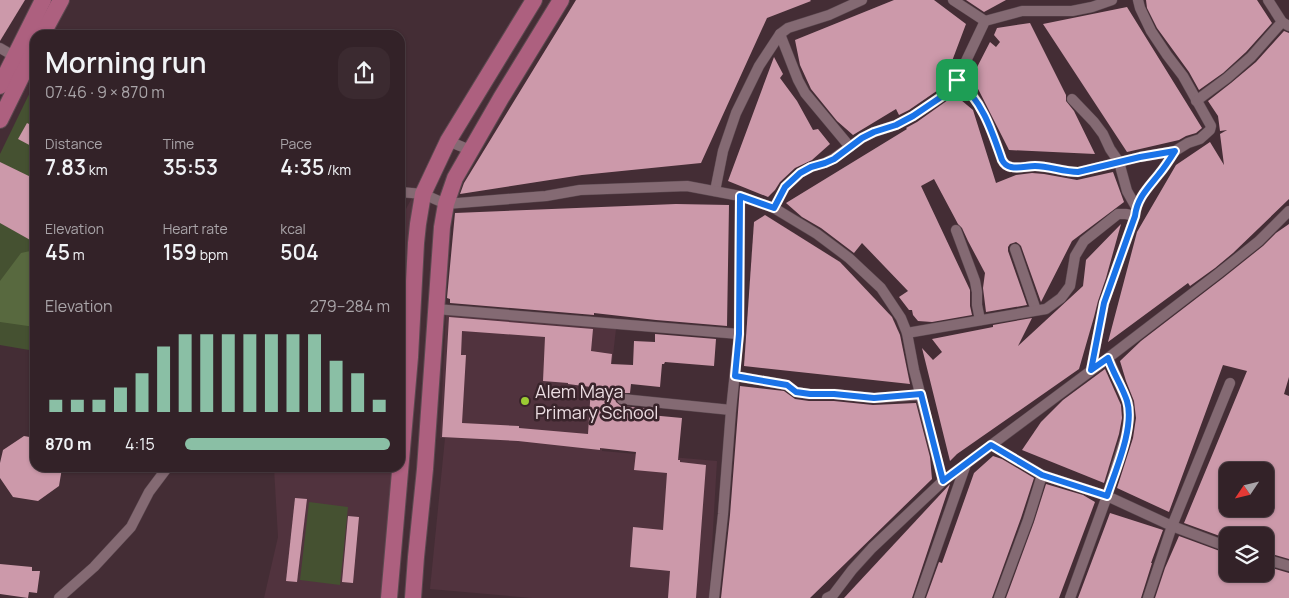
<!DOCTYPE html>
<meta charset="utf-8">
<style>
body{margin:0;font-family:Manrope,sans-serif;background:#3b2a30;color:#f1f3f6;height:100vh;display:flex;flex-direction:column;font-size:19px;white-space:nowrap}
*{box-sizing:border-box;margin:0}
p{font-size:16px;color:#a9a4a8}
.icon{flex:none;width:28px;height:28px;fill:none;stroke:currentColor;stroke-width:2;stroke-linecap:round;stroke-linejoin:round}
.map{position:relative;flex:1;overflow:hidden}
.details{position:absolute;left:30px;top:30px;width:375px;height:442px;display:flex;flex-direction:column;background:#332228;border-radius:15px;box-shadow:0 1px 4px #0004,0 0 0 1px #4e3f45}
.details>*{flex:none}
.needle{width:32px;rotate:235deg}
.tools{position:absolute;left:1219px;top:462px;display:grid;gap:10px}
.tools a{display:grid;place-items:center;width:55px;height:55px;border-radius:10px;background:#332228;box-shadow:0 1px 4px #0004,0 0 0 1px #4e3f45;font-size:25px}
.pin{position:absolute;display:grid;place-items:center;width:42px;height:42px;color:#fff;margin:-21px;border-radius:10px;box-shadow:0 2px 8px #0006}
.round{display:grid;place-items:center;flex:none;width:52px;height:52px;border-radius:15px;background:#3b2a30}
.overview{display:flex;align-items:center;justify-content:space-between;height:85px;padding:0 15px}
h1{font-size:28px;font-weight:600;line-height:38px}
.figures{display:grid;grid-template-columns:repeat(3,1fr);gap:8px;height:85px;padding:5px 15px}
.figures div{display:grid;align-content:center}
.figures b{font-size:21px;font-weight:600}
.figures small{font-size:14px;font-weight:400}
.figures p{font-size:14px}
.chart{height:140px;padding:10px 15px}
.chart p{display:flex;justify-content:space-between}
.chart svg{width:100%;height:90px;margin-top:5px;stroke:#8abfa5;stroke-width:6}
ul{padding:0 15px;list-style:none;font-size:16px}
li{display:grid;grid-template-columns:80px 60px 1fr;align-items:center;height:38px}
li i{height:12px;border-radius:6px;background:#8abfa5}
.map>svg:first-child{display:block}
.built{fill:#51333e}
.green{fill:#455131}
.forest{fill:#58693f}
.building{fill:#c9a;fill-rule:evenodd}
.lines{fill:none;stroke-linecap:round;stroke-linejoin:round}
.street-casing{stroke:#5c4950;stroke-width:11}
.primary-casing{stroke:#5c4950;stroke-width:18}
.street{stroke:#846a73;stroke-width:10}
.primary{stroke:#ad607f;stroke-width:16}
.route-casing{stroke:#fff;stroke-width:10}
.route{stroke:#1a73e8;stroke-width:6}
.poi-dot{fill:#9bcb33;stroke:#39242b;stroke-width:2}
.labels{text-anchor:middle;dominant-baseline:central;stroke-width:5;stroke-linejoin:round;paint-order:stroke}
.poi-label{font-size:18px;fill:#ebdce1;stroke:#39242b;text-anchor:start}
</style>
<div class="map">
<svg width="1289" height="598" viewBox="0 0 1289 598">
<rect width="100%" height="100%" fill="#442d35"/>
<g class="built">
<polygon points="413,196 400,403 400,220"/>
<polygon points="446,313 616,329 602,451 717,461 709,598 532,598 430,589 445,438 440,438"/>
<polygon points="274,468 396,468 384,598 264,598 278,537"/>
</g>
<g class="green">
<polygon points="35,82 35,351 0,345 0,154"/>
<polygon points="309,502 348,507 340,585 300,580"/>
</g>
<polygon class="forest" points="35,250 35,327 0,322 0,281 21,253"/>
<g class="building">
<polygon points="0,0 25,0 0,41"/>
<polygon points="576,0 810,0 811,1 767,18 701,163 582,175 460,194 464,183"/>
<polygon points="894,0 934,0 966,24 943,85 944,86 909,110 899,115 896,109 853,135 837,121 811,89 800,65 795,40"/>
<polygon points="966,0 1006,0 984,12"/>
<polygon points="1146,0 1257,0 1272,23 1246,52 1223,73 1199,90 1189,72 1157,28 1147,8"/>
<polygon points="1127,7 1202,128 1196,133 1186,136 1179,140 1127,152 1043,24"/>
<polygon points="1030,23 1066,95 1066,101 1074,111 1095,154 1009,150 972,77 990,42 996,47 1000,42 994,35 997,28"/>
<polygon points="1284,31 1289,33 1289,199 1233,253 1215,268 1190,286 1188,283 1108,342 1137,232 1176,165 1210,142 1224,165 1220,134 1227,130 1220,131 1218,116 1208,101 1231,83 1256,62"/>
<polygon points="774,57 783,74 780,78 797,101 813,130 818,129 830,144 812,160 795,168 780,182 775,190 768,197 728,181"/>
<polygon points="955,95 973,110 996,183 1016,175 1032,173 1044,174 1077,180 1113,172 1124,202 1072,241 1041,302 1021,246 1019,244 1016,242 1010,244 1008,247 1008,251 1027,305 986,312 983,288 985,273 968,241 962,228 958,224 934,179 921,186 970,290 970,306 972,315 932,322 918,321 913,315 912,310 909,310 899,297 908,291 862,243 854,253 821,228 802,217 786,203 907,129 906,128 917,122"/>
<polygon points="27,123 35,127 35,148 18,139"/>
<polygon points="0,162 35,179 35,236 32,241 0,223"/>
<polygon points="676,204 729,205 727,326 656,320 594,313 594,315 450,303 450,299 447,298 455,213"/>
<polygon points="765,215 840,262 892,317 900,335 910,384 744,366 754,222"/>
<polygon points="1121,224 1106,278 1098,301 1094,317 1079,369 957,454 950,461 922,348 933,360 942,352 932,339 993,327 993,325 1032,318 1018,346 1083,286 1086,260"/>
<path d="M1289,224V377L1284,394L1289,396V559L1265,552V536H1228V539L1184,523L1247,371L1223,365L1169,512L1117,488L1133,438L1136,418L1134,401L1126,381L1120,361L1141,341L1223,278L1263,246L1276,233ZM1228,471H1265V509H1228Z"/>
<path d="M449,317L593,329L591,351L612,354L611,364L633,365L634,341L655,342V334L716,339L714,366L665,362L664,364H662L660,387L631,384L630,393H620L616,395L615,399L616,402L621,406L651,409L650,415L682,418L678,460H680V462L706,465L696,598H668L670,571L630,567L633,527L663,530L667,473L634,470L636,452L600,448V450L518,441L442,437ZM462,331L545,337L543,381L568,383V384L591,387L588,434L519,428V426L462,423L466,355H461Z"/>
<polygon points="1105,369 1121,405 1122,418 1119,434 1104,483 1022,450 1041,422 1063,400"/>
<polygon points="740,386 784,391 795,399 809,401 834,401 873,405 916,403 930,457 932,479 810,598 721,598 730,515"/>
<polygon points="24,436 35,438 35,468 62,468 59,486 38,501 13,497 0,478 0,463 3,450"/>
<polygon points="993,456 1002,459 1034,478 1021,518 992,598 926,598 939,562 942,563 974,473"/>
<polygon points="950,484 912,598 844,598"/>
<polygon points="1046,484 1083,495 1095,502 1059,598 1006,598 1034,522"/>
<polygon points="295,498 307,499 297,582 286,581"/>
<polygon points="1110,513 1163,530 1151,563 1152,563 1141,598 1078,598"/>
<polygon points="348,516 359,517 353,583 342,582"/>
<polygon points="1179,536 1228,554 1228,574 1265,574 1265,566 1289,573 1289,598 1155,598 1165,568"/>
<polygon points="0,564 32,567 32,571 40,571 37,593 29,592 28,598 0,594"/>
</g>
<g class="lines">
<defs>
<g id="street">
<polyline points="953,0 985,21"/>
<polyline points="1268,0 1282,22 1289,26"/>
<polyline points="780,34 798,80 805,93 850,147"/>
<polyline points="0,48 19,59"/>
<path d="M957,80C982,99 992,131 1002,160C1004,164 1006,166 1011,167C1019,169 1026,166 1035,166C1049,166 1063,172 1078,172L1140,157L1175,151L1188,143L1200,139L1210,130L1211,126L1183,76L1167,55L1151,31L1140,8L1138,0"/>
<polyline points="1072,99 1094,122 1103,134 1110,149 1119,162 1127,191 1136,207"/>
<polyline points="1196,101 1227,78 1251,57 1282,22"/>
<polyline points="448,141 470,150"/>
<polyline points="715,191 723,151 736,113 759,66 780,34 788,28 829,15 862,0"/>
<polyline points="400,192 423,194 446,204 546,196 580,190 687,186 740,196 774,208 817,234 849,258 881,288 901,318 907,333 914,370 943,481"/>
<polyline points="774,208 785,187 800,173 811,167 825,163 833,159 862,138 874,132 896,125 913,116 950,91 957,80 985,21 1022,11 1072,11 1092,7 1112,0"/>
<polyline points="956,230 975,281 977,292 977,305 980,320"/>
<polyline points="1015,249 1036,310"/>
<polyline points="436,309 739,334"/>
<polyline points="907,333 1046,309 1061,298 1070,286 1075,256 1084,241 1118,214 1126,214 1135,216"/>
<path d="M1091,370L1104,303L1135,216C1137,198 1148,188 1159,174C1165,167 1170,159 1175,151"/>
<polyline points="735,376 787,385 796,392 810,394 834,394 874,398 921,395"/>
<polyline points="622,399 731,410"/>
<polyline points="991,445 1042,475 1107,496 1172,526 1228,547"/>
<polyline points="1265,559 1289,566"/>
<polyline points="59,598 94,567 131,527 149,492 167,468"/>
<polyline points="714,598 723,514 731,410 739,334 740,196"/>
<polyline points="827,598 833,595 852,570 872,548 943,481 1108,358 1219,273 1259,241 1289,211"/>
<polyline points="919,598 966,464"/>
<polyline points="999,598 1028,520 1042,475"/>
<polyline points="1070,598 1107,496 1126,436 1129,418 1128,403 1108,358"/>
<polyline points="1148,598 1172,526 1230,383"/>
</g>
<g id="primary">
<polyline points="42,35 61,0"/>
<polyline points="0,86 43,0"/>
<polyline points="0,120 35,49"/>
<polyline points="389,598 410,357 416,243 418,224 423,194 448,141 534,0"/>
<polyline points="413,598 416,557 425,469 442,227 446,204 455,178 501,98 561,0"/>
</g>
</defs>
<use href="#street" class="street-casing"/>
<use href="#primary" class="primary-casing"/>
<use href="#street" class="street"/>
<use href="#primary" class="primary"/>
</g>
<g class="lines">
<defs>
<path id="route" d="M957,80C982,100 992,131 1002,160C1004,164 1006,166 1011,167C1019,169 1027,166 1035,166C1049,166 1063,172 1078,172L1140,157L1175,151C1170,159 1165,167 1159,174C1148,188 1137,198 1135,216L1104,303L1091,370L1108,358C1113,373 1122,386 1127,401C1135,427 1115,471 1107,496L1042,475L991,445L943,481L921,394L874,398L834,394H810L796,392L787,385L735,376L739,334L740,196L774,208L785,187L800,173L811,167L825,163L834,159L862,138L874,132L896,125L913,116L950,91Z"/>
</defs>
<use href="#route" class="route-casing"/>
<use href="#route" class="route"/>
</g>
<circle class="poi-dot" cx="525" cy="401" r="5"/>
<g class="labels">
<g class="poi-label">
<text x="535" y="391">Alem Maya<tspan x="535" dy="21">Primary School</tspan></text>
</g>
</g>
</svg>
<div class="tools">
<a><svg class="needle" viewBox="-14 -14 28 28"><path d="M0-13l5 13h-10z" fill="#e53935"/><path d="M0 13l5-13h-10z" fill="#a9a4a8"/></svg></a>
<a><svg class="icon" aria-label="layers" viewBox="0 0 24 24"><path d="M12 4l9 5-9 5-9-5zM3 14l9 5 9-5"/></svg></a>
</div>
<div class="pin" style="left:957px;top:80px;background:#1e9e55"><svg class="icon" aria-label="arrive" viewBox="0 0 24 24"><path d="M6 21V4h12l-3 4 3 4H6"/></svg></div>
<section class="details">
<div class="overview"><div><h1>Morning run</h1><p>07:46 · 9 × 870 m</p></div><a class="round"><svg class="icon" aria-label="share" viewBox="0 0 24 24"><path d="M12 15V3M7 8l5-5 5 5M5 13v7h14v-7"/></svg></a></div>
<div class="figures">
<div><p>Distance</p><b>7.83<small> km</small></b></div>
<div><p>Time</p><b>35:53</b></div>
<div><p>Pace</p><b>4:35<small> /km</small></b></div>
</div>
<div class="figures">
<div><p>Elevation</p><b>45<small> m</small></b></div>
<div><p>Heart rate</p><b>159<small> bpm</small></b></div>
<div><p>kcal</p><b>504</b></div>
</div>
<div class="chart"><p><span>Elevation</span>279–284 m</p>
<svg viewBox="0 0 160 44" preserveAspectRatio="none"><path d="M5 44V38M15 44V38M25 44V38M35 44V32M45 44V25M55 44V12M65 44V6M75 44V6M85 44V6M95 44V6M105 44V6M115 44V6M125 44V6M135 44V19M145 44V25M155 44V38"/></svg>
</div>
<ul>
<li><b>870 m</b>4:15<i style="width:100%"></i></li>
</ul>
</section>
</div>
